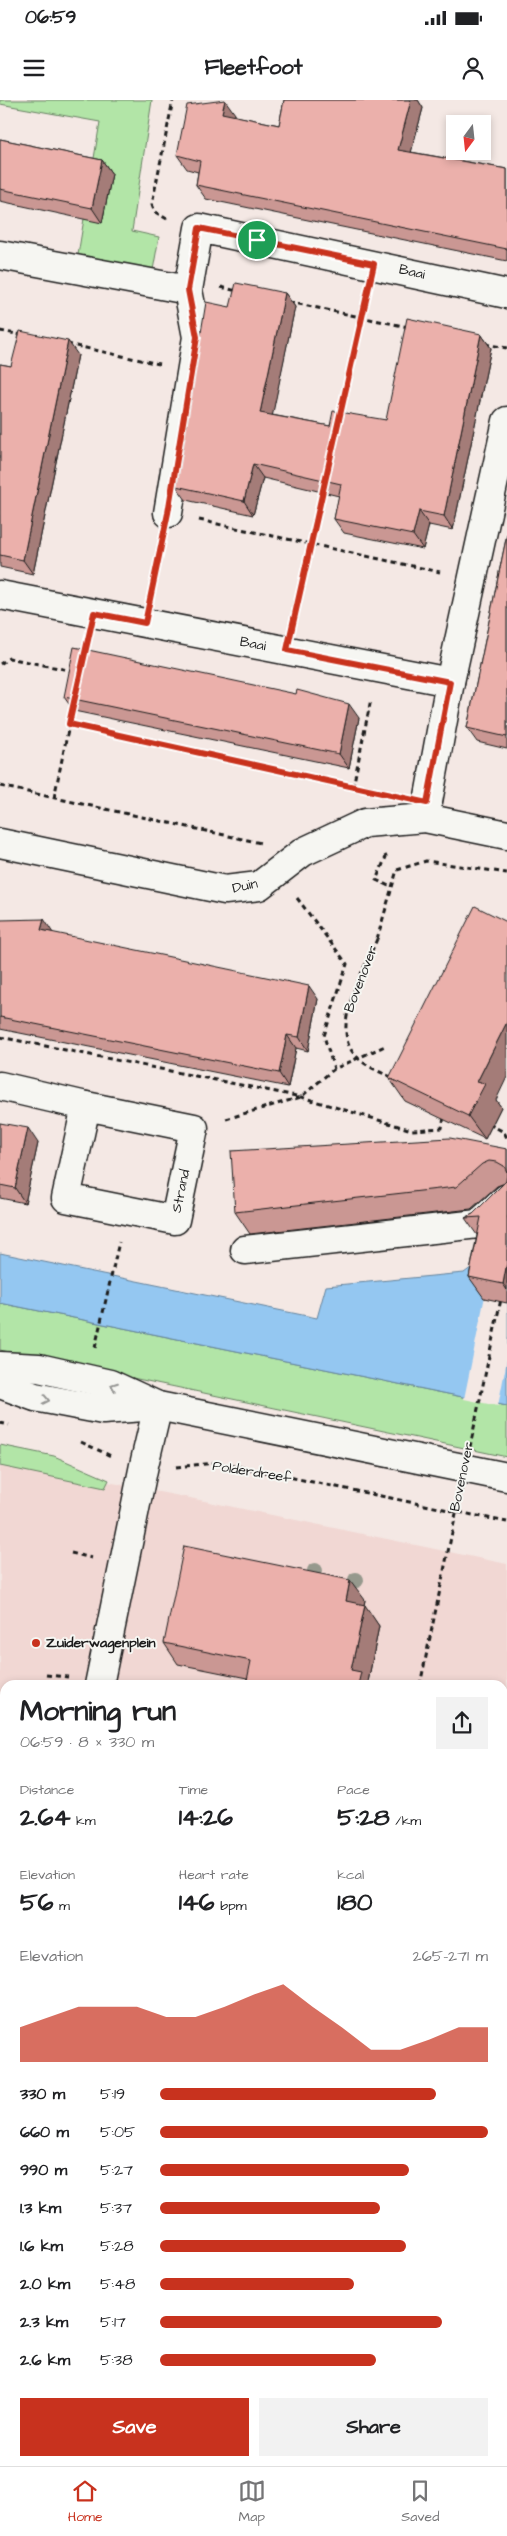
<!DOCTYPE html>
<meta charset="utf-8">
<style>
body{margin:0;font-family:"Architects Daughter",sans-serif;background:#f2f2f2;color:#202124;height:100vh;display:flex;flex-direction:column;font-size:19px;white-space:nowrap}
*{box-sizing:border-box;margin:0}
p{font-size:16px;color:#757577}
.icon{flex:none;width:28px;height:28px;fill:none;stroke:currentColor;stroke-width:2;stroke-linecap:round;stroke-linejoin:round}
.map{position:relative;flex:1;overflow:hidden}
.sheet{position:absolute;left:0px;top:1580px;width:508px;height:786px;display:flex;flex-direction:column;background:#fff;border-radius:15px 15px 0 0;box-shadow:0 2px 8px #0003}
.sheet>*{flex:none}
.needle{width:32px;rotate:195deg}
.buttons{position:absolute;left:446px;top:15px;display:grid;gap:10px}
.buttons a{display:grid;place-items:center;width:45px;height:45px;border-radius:0px;background:#fff;box-shadow:0 2px 8px #0003;font-size:25px}
.pin{position:absolute;display:grid;place-items:center;width:42px;height:42px;color:#fff;margin:-21px;border:2px solid #fff;border-radius:50%;box-shadow:0 1px 5px #0007}
.round{display:grid;place-items:center;flex:none;width:52px;height:52px;border-radius:0px;background:#f2f2f2}
.headline{display:flex;align-items:center;justify-content:space-between;height:85px;padding:0 20px}
h1{font-size:28px;font-weight:700;line-height:38px}
.metrics{display:grid;grid-template-columns:repeat(3,1fr);gap:8px;height:85px;padding:5px 20px}
.metrics div{display:grid;align-content:center}
.metrics b{font-size:25px;font-weight:700}
.metrics small{font-size:14px;font-weight:400}
.metrics p{font-size:14px}
.chart{height:140px;padding:10px 20px}
.chart p{display:flex;justify-content:space-between}
.chart svg{width:100%;height:90px;margin-top:5px;fill:#c8321e;opacity:.7}
.button{display:flex;gap:10px;margin-top:auto;padding:10px 20px}
.button a{flex:1;height:58px;border-radius:0px;background:#c8321e;color:#fff;font-size:20px;font-weight:700;line-height:58px;text-align:center}
.button a+a{background:#f2f2f2;color:#202124}
ul{padding:0 20px;list-style:none;font-size:16px}
li{display:grid;grid-template-columns:80px 60px 1fr;align-items:center;height:38px}
li i{height:12px;border-radius:6px;background:#c8321e}
.status{display:flex;justify-content:space-between;align-items:center;height:35px;padding:0 25px;background:#fff;direction:ltr}
.status svg{height:14px;fill:currentColor}
header{display:flex;justify-content:space-between;align-items:center;height:65px;padding:0 20px;background:#fff;font-size:22px;font-weight:700}
.menu{display:flex;justify-content:space-around;align-items:center;height:70px;border-top:1px solid #e0e0e0;background:#fff;font-size:14px;color:#757577}
.menu a{display:grid;justify-items:center;gap:2px}
.menu .active{color:#c8321e}
.map>svg:first-child{display:block}
.built{fill:#f1d7d3;fill-rule:evenodd}
.green{fill:#b2e5a7;stroke:#678062}
.water{fill:#94c7f1;stroke:#64839c}
.pier{fill:#f4e8e4}
.lines{fill:none;stroke-linecap:round;stroke-linejoin:round}
.street-tunnel{stroke:#d4c9c6;stroke-width:28;stroke-dasharray:28 14;stroke-linecap:butt}
.lane-casing{stroke:#1c1c1c;stroke-width:21}
.street-casing{stroke:#1c1c1c;stroke-width:31}
.secondary-casing{stroke:#1c1c1c;stroke-width:31}
.path{stroke:#1c1c1c;stroke-width:3;stroke-dasharray:5 4;stroke-linecap:butt}
.lane{stroke:#f6f6f2;stroke-width:18}
.street{stroke:#f6f6f2;stroke-width:28}
.secondary{stroke:#f6f6f2;stroke-width:28}
.path-bridge{stroke:#1c1c1c;stroke-width:3;stroke-dasharray:5 4;stroke-linecap:butt}
.tree{fill:#96998d}
.wall{fill:#ca9793;stroke:#1c1c1c}
.shaded-wall{fill:#a47b78;stroke:#1c1c1c}
.building{fill:#ebb0ab;stroke:#1c1c1c}
.oneway{stroke:#949492}
.route-casing{stroke:#fff;stroke-width:10}
.route{stroke:#c8321e;stroke-width:6}
.poi-dot{fill:#c8321e;stroke:#f6f6f2;stroke-width:2}
.labels{text-anchor:middle;dominant-baseline:central;stroke-width:4;stroke-linejoin:round;paint-order:stroke}
.street-label{font-size:14px;fill:#1c1c1c;stroke:#f6f6f2}
.poi-label{font-size:14px;font-weight:bold;fill:#1c1c1c;stroke:#f6f6f2;text-anchor:start}
</style>
<div class="status"><b>06:59</b><svg viewBox="0 0 49 12"><path d="M0 12V9h3v3zM5 12V6h3v6zM10 12V3h3v9zM15 12V0h3v12zM26 1h20v11H26zM47 4h2v5h-2z"/></svg></div>
<header><svg class="icon" aria-label="menu" viewBox="0 0 24 24"><path d="M4 6h16M4 12h16M4 18h16"/></svg>Fleetfoot<svg class="icon" aria-label="person" viewBox="0 0 24 24"><circle cx="12" cy="8" r="4"/><path d="M4 21q1-7 8-7t8 7"/></svg></header>
<div class="map">
<svg width="507" height="2366" viewBox="0 0 507 2366">
<rect width="100%" height="100%" fill="#f4e8e4"/>
<filter id="ink" filterUnits="userSpaceOnUse"><feTurbulence type="fractalNoise" baseFrequency=".02" numOctaves="2"/><feDisplacementMap in="SourceGraphic" scale="10" xChannelSelector="R" yChannelSelector="G"/><feConvolveMatrix kernelMatrix="1 2 1 2 8 2 1 2 1" color-interpolation-filters="sRGB"/></filter>
<g filter="url(#ink)">
<path class="built" d="M0,1361L190,1398L507,1464V2366H0ZM5,1585H502V2361H5Z"/>
<g class="green">
<polygon points="0,0 152,0 132,131 159,137 153,170 78,155 100,22 0,4"/>
<polygon points="0,1203 507,1306 507,1357 0,1250"/>
<polygon points="0,1345 54,1356 109,1380 105,1388 0,1366"/>
</g>
<polygon class="water" points="507,1141 507,1306 0,1203 0,1153 317,1218 326,1186 464,1173"/>
<polygon class="pier" points="507,1138 507,1260 498,1306 464,1299 495,1147"/>
<g class="lines">
<polyline class="street-tunnel" points="123,2366 123,2365"/>
<defs>
<g id="lane">
<polyline points="0,2220 5,2221"/>
<polyline points="502,2258 507,2259"/>
</g>
<g id="street">
<polyline points="0,155 188,190"/>
<polyline points="168,413 197,237 188,190 199,128 507,194"/>
<polyline points="0,495 450,582"/>
<polyline points="425,718 450,582 507,321"/>
<polyline points="0,743 225,790 259,786 303,752 365,723 425,718 507,735"/>
<polyline points="0,986 86,1006"/>
<polygon points="86,1006 194,1028 175,1120 66,1098"/>
<polyline points="245,1150 478,1124 507,1098"/>
<polyline points="99,1585 144,1365 158,1306"/>
</g>
<g id="secondary">
<polyline points="0,1266 39,1268 110,1284 158,1306 507,1377"/>
<polyline points="0,1284 35,1297 103,1310 157,1306"/>
</g>
</defs>
<use href="#lane" class="lane-casing"/>
<use href="#street" class="street-casing"/>
<use href="#secondary" class="secondary-casing"/>
<g class="path">
<polyline points="167,119 155,112 152,104 173,0"/>
<polyline points="221,187 237,191"/>
<polyline points="289,202 408,227"/>
<polyline points="0,231 22,235"/>
<polyline points="67,244 159,264"/>
<polyline points="485,244 507,248"/>
<polyline points="340,316 366,198"/>
<polyline points="199,420 440,472"/>
<polyline points="151,492 161,444"/>
<polyline points="294,518 324,388"/>
<polyline points="0,564 9,558 73,571"/>
<polyline points="69,624 361,689"/>
<polyline points="0,686 261,743"/>
<polyline points="353,687 371,599"/>
<polyline points="54,698 73,606"/>
<polyline points="385,755 386,757 376,780 391,787"/>
<polyline points="297,798 347,864 324,936 334,969"/>
<polyline points="377,839 397,770 426,761 507,773"/>
<polyline points="0,937 301,997 412,1030 442,1028 444,1016"/>
<polyline points="226,1019 301,997 334,969 387,945"/>
<polyline points="95,1248 119,1142"/>
<polyline points="0,1323 9,1325"/>
<polyline points="81,1342 111,1356"/>
<polyline points="176,1367 214,1363 240,1367 507,1422"/>
<polyline points="71,1453 92,1458"/>
<polyline points="46,1575 68,1577"/>
<polyline points="0,1670 5,1649"/>
<polyline points="0,1892 5,1893"/>
<polyline points="0,1963 5,1964"/>
</g>
<use href="#lane" class="lane"/>
<use href="#street" class="street"/>
<use href="#secondary" class="secondary"/>
<g class="path-bridge">
<path d="M377,839C365,868 335,918 350,948C358,963 378,971 393,978"/>
<polyline points="489,1024 504,1032 507,1038"/>
<polyline points="420,1585 501,1199"/>
</g>
</g>
<g class="tree">
<circle cx="315" cy="1471" r="8"/>
<circle cx="356" cy="1480" r="8"/>
</g>
<g class="wall">
<polygon points="284,0 418,0 423,8 411,52 507,69 507,161 206,99 196,85 198,72 187,69 177,55 235,14 235,16 279,25"/>
<polygon points="0,39 102,60 112,74 102,123 0,101"/>
<polygon points="285,193 295,207 272,315 330,326 386,320 481,234 491,248 453,430 429,425 423,449 344,433 334,419 339,396 263,378 253,415 186,400 176,386 230,207"/>
<polygon points="78,255 33,474 0,467 0,264 11,266"/>
<polygon points="507,434 507,649 477,642 467,628"/>
<polygon points="64,597 359,618 349,668 74,611"/>
<polygon points="0,820 318,899 308,951 296,948 288,987 0,929"/>
<polygon points="389,978 496,1000 501,1007 485,1039 405,1001"/>
<polygon points="0,1023 38,1043 25,1103 0,1098"/>
<polygon points="507,1049 507,1203 484,1198 469,1177 477,1135 465,1118 473,1114 505,1083 497,1086 471,1109 250,1134 235,1112"/>
<polygon points="365,1500 364,1505 379,1526 368,1582 370,1585 246,1585 247,1578 178,1564 164,1543"/>
<polygon points="502,1624 507,1625 507,2187 502,2186"/>
<polygon points="0,1987 5,1988 5,2172 0,2171"/>
<polygon points="376,2361 401,2361 400,2366"/>
<polygon points="408,2361 502,2361 507,2366 412,2366"/>
</g>
<g class="shaded-wall">
<polygon points="225,0 235,14 232,27 222,13"/>
<polygon points="411,0 418,0 423,8 408,64 398,50"/>
<polygon points="102,60 112,74 102,123 92,108"/>
<polygon points="285,193 295,207 270,327 260,313"/>
<polygon points="481,234 491,248 453,430 444,416"/>
<polygon points="68,241 78,255 33,474 23,460"/>
<polygon points="253,364 263,378 253,415 244,401"/>
<polygon points="419,411 429,425 423,449 413,435"/>
<polygon points="349,604 359,618 349,668 339,654"/>
<polygon points="44,819 53,833 41,830"/>
<polygon points="309,886 318,899 308,951 299,937"/>
<polygon points="507,922 507,977 496,1000 501,1007 485,1039 468,1016 477,982"/>
<polygon points="287,935 296,948 288,987 279,973"/>
<polygon points="28,1028 38,1043 25,1103 15,1088"/>
<polygon points="507,1162 507,1190 503,1184"/>
<polygon points="350,1480 365,1500 361,1522 346,1501"/>
<polygon points="365,1505 379,1526 368,1582 370,1585 358,1585 351,1570"/>
<polygon points="5,2287 5,2361 10,2361 9,2366 0,2366 0,2312"/>
<polygon points="397,2361 401,2361 400,2366"/>
</g>
<g class="building">
<polygon points="225,0 222,13 279,25 284,0 411,0 398,50 507,69 507,149 196,85 200,61 177,55 187,5"/>
<polygon points="0,39 102,60 92,108 0,89"/>
<polygon points="236,183 285,193 260,313 330,326 333,311 386,320 407,218 481,234 444,416 419,411 413,435 334,419 341,384 253,364 244,401 176,386 206,202 230,207"/>
<polygon points="20,231 68,241 23,460 0,455 0,264 11,266"/>
<polygon points="507,434 507,637 467,628"/>
<polygon points="74,547 296,594 297,590 349,604 339,654 64,597"/>
<polygon points="475,806 507,822 507,922 477,982 485,984 468,1016 389,978"/>
<polygon points="44,819 41,830 309,886 299,937 287,935 279,973 0,917 0,820"/>
<polygon points="0,1023 28,1028 15,1088 0,1085"/>
<polygon points="450,1038 507,1049 507,1162 503,1184 469,1177 481,1117 465,1118 473,1114 506,1081 507,1072 504,1066 497,1062 489,1061 482,1064 456,1087 235,1112 231,1051"/>
<polygon points="184,1446 350,1480 346,1501 365,1505 351,1570 361,1572 358,1585 246,1585 251,1561 164,1543"/>
<polygon points="502,1624 507,1625 507,2169 502,2168"/>
<polygon points="0,1987 5,1988 5,2155 0,2154"/>
<polygon points="0,2256 5,2257 5,2287 0,2312"/>
<polygon points="502,2302 507,2302 507,2366 476,2366 453,2361 502,2361"/>
<polygon points="139,2361 176,2361 200,2366 138,2366"/>
</g>
<defs><path id="oneway-chevron" d="M-2-3.5L2.5 0L-2 3.5" fill="none" stroke-width="1.6" stroke-linecap="round" stroke-linejoin="round" transform="scale(1.25)"/></defs>
<g class="oneway">
<use href="#oneway-chevron" transform="translate(114 1286) rotate(-159)"/>
<use href="#oneway-chevron" transform="translate(46 1300) rotate(12)"/>
</g>
</g>
<g class="lines" filter="url(#ink)">
<defs>
<polygon id="route" points="199,128 374,164 287,550 450,582 427,703 69,624 94,513 145,523 168,413 197,237 188,190"/>
</defs>
<use href="#route" class="route-casing"/>
<use href="#route" class="route"/>
</g>
<circle class="poi-dot" cx="36" cy="1543" r="5"/>
<g class="labels">
<g class="street-label">
<text transform="translate(412 172) rotate(13)">Baai</text>
<text transform="translate(253 544) rotate(11)">Baai</text>
<text transform="translate(245 786) rotate(-13)">Duin</text>
<text transform="translate(361 879) rotate(-69)">Bovenover</text>
<text transform="translate(181 1091) rotate(-78)">Strand</text>
<text transform="translate(252 1372) rotate(9)">Polderdreef</text>
<text transform="translate(462 1377) rotate(-78)">Bovenover</text>
</g>
<g class="poi-label">
<text x="46" y="1543">Zuiderwagenplein</text>
</g>
</g>
</svg>
<div class="buttons">
<a><svg class="needle" viewBox="-14 -14 28 28"><path d="M0-13l5 13h-10z" fill="#e53935"/><path d="M0 13l5-13h-10z" fill="#757577"/></svg></a>
</div>
<div class="pin" style="left:257px;top:140px;background:#1e9e55"><svg class="icon" aria-label="arrive" viewBox="0 0 24 24"><path d="M6 21V4h12l-3 4 3 4H6"/></svg></div>
<section class="sheet">
<div class="headline"><div><h1>Morning run</h1><p>06:59 · 8 × 330 m</p></div><a class="round"><svg class="icon" aria-label="share" viewBox="0 0 24 24"><path d="M12 15V3M7 8l5-5 5 5M5 13v7h14v-7"/></svg></a></div>
<div class="metrics">
<div><p>Distance</p><b>2.64<small> km</small></b></div>
<div><p>Time</p><b>14:26</b></div>
<div><p>Pace</p><b>5:28<small> /km</small></b></div>
</div>
<div class="metrics">
<div><p>Elevation</p><b>56<small> m</small></b></div>
<div><p>Heart rate</p><b>146<small> bpm</small></b></div>
<div><p>kcal</p><b>180</b></div>
</div>
<div class="chart"><p><span>Elevation</span>265–271 m</p>
<svg viewBox="0 0 160 44" preserveAspectRatio="none"><path d="M0 44V27L10 22L20 17L30 17L40 17L50 22L60 22L70 17L80 11L90 6L100 17L110 27L120 38L130 38L140 33L150 27L160 27V44z"/></svg>
</div>
<ul>
<li><b>330 m</b>5:19<i style="width:84%"></i></li>
<li><b>660 m</b>5:05<i style="width:100%"></i></li>
<li><b>990 m</b>5:27<i style="width:76%"></i></li>
<li><b>1.3 km</b>5:37<i style="width:67%"></i></li>
<li><b>1.6 km</b>5:28<i style="width:75%"></i></li>
<li><b>2.0 km</b>5:48<i style="width:59%"></i></li>
<li><b>2.3 km</b>5:17<i style="width:86%"></i></li>
<li><b>2.6 km</b>5:38<i style="width:66%"></i></li>
</ul>
<div class="button"><a>Save</a><a>Share</a></div>
</section>
</div>
<nav class="menu">
<a class="active"><svg class="icon" aria-label="home" viewBox="0 0 24 24"><path d="M3 11l9-7 9 7M6 9v11h12V9"/></svg>Home</a>
<a><svg class="icon" aria-label="map" viewBox="0 0 24 24"><path d="M3 6l6-2 6 2 6-2v14l-6 2-6-2-6 2zM9 4v14M15 6v14"/></svg>Map</a>
<a><svg class="icon" aria-label="saved" viewBox="0 0 24 24"><path d="M7 4h10v16l-5-4-5 4z"/></svg>Saved</a>
</nav>
